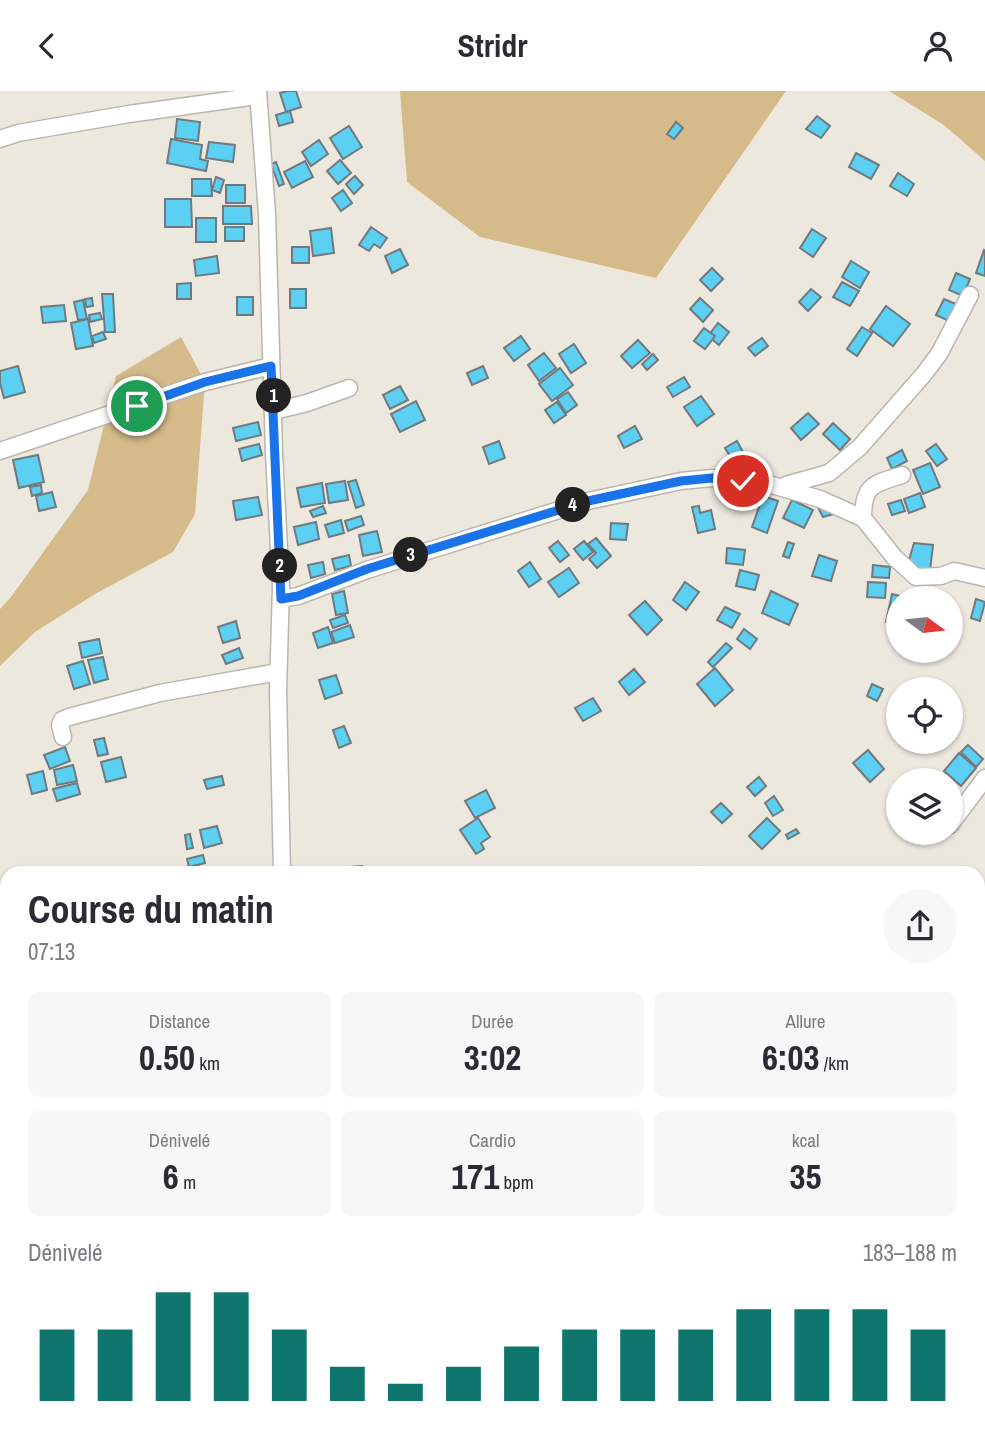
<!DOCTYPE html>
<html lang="fr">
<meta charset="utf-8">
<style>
body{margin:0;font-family:"Archivo Narrow",sans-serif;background:#f7f7f7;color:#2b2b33;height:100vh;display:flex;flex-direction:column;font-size:26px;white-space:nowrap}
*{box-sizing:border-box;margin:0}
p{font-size:23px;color:#7c7c81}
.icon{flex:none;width:38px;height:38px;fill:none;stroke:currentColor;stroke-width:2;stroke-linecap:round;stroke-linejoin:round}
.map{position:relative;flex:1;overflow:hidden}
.panel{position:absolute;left:0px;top:775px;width:985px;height:569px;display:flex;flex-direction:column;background:#fff;border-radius:21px 21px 0 0;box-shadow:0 2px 5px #0004}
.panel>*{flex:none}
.needle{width:46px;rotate:105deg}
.buttons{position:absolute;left:886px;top:495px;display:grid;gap:14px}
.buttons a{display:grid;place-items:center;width:77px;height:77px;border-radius:50%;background:#fff;box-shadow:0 2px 5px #0004;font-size:35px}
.pin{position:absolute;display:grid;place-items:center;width:60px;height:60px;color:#fff;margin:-30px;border:4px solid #fff;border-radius:50%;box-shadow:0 2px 7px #0007}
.km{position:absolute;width:35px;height:35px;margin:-18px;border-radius:50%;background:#222;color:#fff;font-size:19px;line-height:35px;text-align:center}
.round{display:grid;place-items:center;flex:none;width:74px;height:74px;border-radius:37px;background:#f7f7f7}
.overview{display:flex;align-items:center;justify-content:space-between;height:119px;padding:0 28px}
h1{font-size:38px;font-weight:800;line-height:52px}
.stats{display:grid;grid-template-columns:repeat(3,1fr);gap:10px;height:119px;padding:7px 28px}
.stats div{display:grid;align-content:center;border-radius:10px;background:#f7f7f7;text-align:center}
.stats b{font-size:35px;font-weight:800}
.stats small{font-size:19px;font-weight:400}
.stats p{font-size:19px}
.chart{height:196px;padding:14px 28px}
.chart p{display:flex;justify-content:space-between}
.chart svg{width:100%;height:126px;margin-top:7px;stroke:#0f766e;stroke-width:6}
header{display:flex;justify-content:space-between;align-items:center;height:91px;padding:0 28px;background:#fff;font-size:32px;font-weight:800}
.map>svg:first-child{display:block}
.green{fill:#d5bb89}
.forest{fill:#d3a954}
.building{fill:#5cd0f3;stroke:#707a7e;stroke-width:2}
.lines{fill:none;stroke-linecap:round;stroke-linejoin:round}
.minor-casing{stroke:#bbb6ad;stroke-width:19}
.highway-casing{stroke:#977529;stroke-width:26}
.minor{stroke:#fff;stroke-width:16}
.highway{stroke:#e1ae3b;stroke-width:23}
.route-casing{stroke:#fff;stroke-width:14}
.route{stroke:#1a73e8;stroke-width:9}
</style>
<header><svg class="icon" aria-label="back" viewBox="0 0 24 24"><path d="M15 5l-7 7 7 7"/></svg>Stridr<svg class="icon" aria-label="person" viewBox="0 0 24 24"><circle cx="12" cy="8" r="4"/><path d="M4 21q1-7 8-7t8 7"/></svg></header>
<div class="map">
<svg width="985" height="1343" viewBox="0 0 985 1343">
<rect width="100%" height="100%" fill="#ede8de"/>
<g class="green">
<polygon points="400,0 786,0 656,187 480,146 407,91"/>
<polygon points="889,0 985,0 985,70 944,34"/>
<polygon points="181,246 205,291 195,423 173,461 95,503 35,541 0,575 0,518 11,506 88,399 116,285"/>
</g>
<polygon class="forest" points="985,1080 985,1343 693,1343 693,1337 978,1337 978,1082"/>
<g class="building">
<polygon points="287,0 296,0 301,16 286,21 280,2"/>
<polygon points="290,20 293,31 279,35 276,24"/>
<polygon points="817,25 830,35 821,47 806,38"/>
<polygon points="177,28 200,31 198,50 175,47"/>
<polygon points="676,31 683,37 674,48 667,43"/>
<polygon points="349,35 362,56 343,68 330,47"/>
<polygon points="171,48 202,54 200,68 208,70 206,80 167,72"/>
<polygon points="319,49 328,63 311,75 302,61"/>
<polygon points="209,51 235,54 233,71 206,67"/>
<polygon points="856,62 879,74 871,88 849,76"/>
<polygon points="340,69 351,82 338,93 327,80"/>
<polygon points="305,70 313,86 292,97 284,81"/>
<polygon points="276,71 284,93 279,95 271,73"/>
<polygon points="898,82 914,93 907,105 890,95"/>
<polygon points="355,85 363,94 354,103 346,93"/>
<polygon points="216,86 224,89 220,102 212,99"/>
<polygon points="192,88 211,88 212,105 192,105"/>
<rect x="226" y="94" width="19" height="18"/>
<polygon points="343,99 352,112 341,120 332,107"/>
<polygon points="165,108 191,108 192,136 165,136"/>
<polygon points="223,115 251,115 252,133 223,133"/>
<rect x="196" y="127" width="20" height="24"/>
<rect x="225" y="136" width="19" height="14"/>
<polygon points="371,136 387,147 380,157 374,153 369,160 359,154"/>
<polygon points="331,137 334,162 313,165 310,140"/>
<polygon points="812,138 826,147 813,166 800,157"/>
<rect x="292" y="156" width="17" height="16"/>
<polygon points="400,158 408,174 392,182 385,165"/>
<polygon points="984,159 985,160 985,185 976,182"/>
<polygon points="217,165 219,182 196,185 194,169"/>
<polygon points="851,170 869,181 860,197 842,186"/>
<polygon points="712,177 723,188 711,200 700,189"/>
<polygon points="956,182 970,188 963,205 949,199"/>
<polygon points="842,191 859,200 850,215 833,206"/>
<polygon points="191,192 191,208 177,208 177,193"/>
<rect x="290" y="198" width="16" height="19"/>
<polygon points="811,198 821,206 808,220 799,211"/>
<polygon points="102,203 113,203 115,241 105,241"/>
<rect x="237" y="206" width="16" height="18"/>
<polygon points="92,207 93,215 86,216 85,208"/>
<polygon points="700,207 713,219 703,231 690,218"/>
<polygon points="944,208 958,214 951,231 936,224"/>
<polygon points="83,209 87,228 78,229 74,211"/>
<polygon points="64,214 66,230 43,232 41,216"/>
<polygon points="886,215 910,233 893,255 870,238"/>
<polygon points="100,222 102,228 90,231 89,224"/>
<polygon points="88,228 93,255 76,258 71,232"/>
<polygon points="718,232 729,241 719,254 708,245"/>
<polygon points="862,236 872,242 857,265 847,258"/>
<polygon points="704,237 715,245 705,258 694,250"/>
<polygon points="103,241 106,248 94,252 92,245"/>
<polygon points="521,245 530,258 514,270 504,257"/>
<polygon points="762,247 768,255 755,265 748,257"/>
<polygon points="638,249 650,262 632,277 621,265"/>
<polygon points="574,253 586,272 571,282 559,263"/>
<polygon points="544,262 556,277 539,290 528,274"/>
<polygon points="653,263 658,269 647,279 642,273"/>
<polygon points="18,275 25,301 4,307 0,292 0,280"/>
<polygon points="483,275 488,287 472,294 467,282"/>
<polygon points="560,277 573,294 552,310 539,293"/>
<polygon points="684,286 690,296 673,306 667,296"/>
<polygon points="400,295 408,309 390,318 383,304"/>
<polygon points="568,301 577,314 566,322 557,308"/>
<polygon points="701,305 714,323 697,335 684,316"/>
<polygon points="416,310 425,329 400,341 391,323"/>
<polygon points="557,311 566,324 554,332 545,319"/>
<polygon points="808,322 819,333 801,349 791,337"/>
<polygon points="258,331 261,344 236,350 233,337"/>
<polygon points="833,332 850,348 840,359 823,343"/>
<polygon points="635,335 642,348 624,357 618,345"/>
<polygon points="499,350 505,367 489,373 483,356"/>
<polygon points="737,350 744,363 733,370 725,357"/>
<polygon points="259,353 262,364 242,370 239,358"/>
<polygon points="936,353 947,368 937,375 926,360"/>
<polygon points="902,359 907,370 892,378 887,367"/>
<polygon points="38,364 44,391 19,397 13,369"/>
<polygon points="930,372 940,396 923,403 913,379"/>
<polygon points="356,389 364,414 356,417 348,391"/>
<polygon points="345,390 348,409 329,412 326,393"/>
<polygon points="322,392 325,412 301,416 297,397"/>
<polygon points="41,394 42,402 32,405 30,396"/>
<polygon points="52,401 56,416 39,420 36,405"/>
<polygon points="920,402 925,416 909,422 904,408"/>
<polygon points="763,405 778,410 767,442 752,436"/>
<polygon points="258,406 262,424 236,429 233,410"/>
<polygon points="792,409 813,419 804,437 783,427"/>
<polygon points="814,409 841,421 823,426"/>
<polygon points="901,409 905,420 892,424 888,413"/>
<polygon points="323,415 326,422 313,426 310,420"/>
<polygon points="699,415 700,422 711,419 715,438 698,442 692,416"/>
<polygon points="361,425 364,434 348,440 345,430"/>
<polygon points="341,429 344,442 329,446 325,434"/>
<polygon points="316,431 319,448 298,454 294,436"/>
<polygon points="611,432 628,433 626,449 610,448"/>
<polygon points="377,440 382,461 363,465 359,444"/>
<polygon points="596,447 611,465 597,477 589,468 596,462 588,453"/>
<polygon points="558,450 569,464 560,471 549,457"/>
<polygon points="584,450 593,461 583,469 574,458"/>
<polygon points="788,451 794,453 789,467 783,465"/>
<polygon points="914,452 933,454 930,480 907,476"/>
<polygon points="727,457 745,459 743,474 726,472"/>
<polygon points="349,464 351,475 335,479 332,468"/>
<polygon points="819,464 837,470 831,490 812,485"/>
<polygon points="323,471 325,483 311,487 308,474"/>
<polygon points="530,471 541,488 529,496 518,480"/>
<polygon points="873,474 890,476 889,487 872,486"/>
<polygon points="569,477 579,492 559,506 548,491"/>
<polygon points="740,479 759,484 755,499 736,495"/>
<polygon points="685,491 699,501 686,519 673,509"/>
<polygon points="868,491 886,492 885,507 867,506"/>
<polygon points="344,500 348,522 336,524 332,503"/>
<polygon points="771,500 798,513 789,534 762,522"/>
<polygon points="892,503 912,508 898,508 898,534 886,531"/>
<polygon points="976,508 985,511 980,530 971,527"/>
<polygon points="645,510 662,529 647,544 629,524"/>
<polygon points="725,516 740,523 732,537 717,529"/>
<polygon points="345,524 348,532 333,537 330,529"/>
<polygon points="236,530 240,547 223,552 218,536"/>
<polygon points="350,534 354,546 335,552 331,541"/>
<polygon points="328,536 333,552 318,557 313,542"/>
<polygon points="744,538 757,548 750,558 737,548"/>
<polygon points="99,548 102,562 82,567 79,552"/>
<polygon points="726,552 732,557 713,576 708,571"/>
<polygon points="239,557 243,567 226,573 222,564"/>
<polygon points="103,566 108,588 94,592 88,569"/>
<polygon points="83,570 90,593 74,598 67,575"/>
<polygon points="715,577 733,599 715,615 697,593"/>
<polygon points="634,578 645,591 629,604 619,591"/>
<polygon points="336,584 342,602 325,608 319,589"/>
<polygon points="872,593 883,598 877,610 867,605"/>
<polygon points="593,607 601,620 583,630 575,617"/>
<polygon points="344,635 351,652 339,657 333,639"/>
<polygon points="104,647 108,663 98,665 94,649"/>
<polygon points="968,654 983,668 976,676 961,661"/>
<polygon points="65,656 70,670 50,678 44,664"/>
<polygon points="868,659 884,678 870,691 853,672"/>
<polygon points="959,662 976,677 961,695 944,680"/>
<polygon points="121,666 126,686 106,691 101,671"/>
<polygon points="73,674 77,690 57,694 54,679"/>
<polygon points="43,680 47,699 32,703 27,684"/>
<polygon points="222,685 224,694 207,698 204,689"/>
<polygon points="759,686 766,695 755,705 747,696"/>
<polygon points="77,692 80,703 57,710 53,698"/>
<polygon points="486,699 495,717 475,727 465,710"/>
<polygon points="774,705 783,719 773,725 765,712"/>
<polygon points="721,712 732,723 722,732 711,721"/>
<polygon points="478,727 490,746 481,752 484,758 476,763 460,739"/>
<polygon points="767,727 780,740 762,758 749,745"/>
<polygon points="217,735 222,752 204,757 200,739"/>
<polygon points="796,738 799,742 788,748 786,744"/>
<polygon points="190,743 193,757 187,758 185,744"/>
<polygon points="203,764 205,772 189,776 187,768"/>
<polygon points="362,775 362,782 328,782 327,778"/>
<polygon points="700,776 704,782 689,782"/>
<polygon points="985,929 985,946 978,949 978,932"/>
<polygon points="985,1003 985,1017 980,1019 978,1006"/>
<polygon points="981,1037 985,1050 978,1054 978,1039"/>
<polygon points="6,1246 7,1246 7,1267 0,1264"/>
<polygon points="5,1294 7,1295 7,1308 2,1307"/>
<polygon points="510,1337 522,1339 521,1343 508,1343"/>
</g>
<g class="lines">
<defs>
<g id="minor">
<polyline points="258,0 267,123 274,363 281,495 278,600 282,782"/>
<polyline points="0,48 18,42 129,23 258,5"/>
<polyline points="274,320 307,312 349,297"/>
<polyline points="0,360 205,291 271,275"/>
<polyline points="786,394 829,382 860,356 924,283 939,263 970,204"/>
<path d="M863,427C863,394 873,393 902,384"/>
<polyline points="281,508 298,505 367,479 588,410 681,390 712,387 772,394 820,408 858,425 863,427 894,466 916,486 941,485 954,480 985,487"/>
<polyline points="63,646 60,634 62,629 69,626 160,602 278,581"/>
<polyline points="950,734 985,687"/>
<polyline points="246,1343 247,1337"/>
<polyline points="561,1343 563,1337"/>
</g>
<g id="highway">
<polyline points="978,987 985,987"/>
<polyline points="0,1168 7,1165"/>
</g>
</defs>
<use href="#minor" class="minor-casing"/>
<use href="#highway" class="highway-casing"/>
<use href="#minor" class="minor"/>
<use href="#highway" class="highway"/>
</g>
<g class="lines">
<defs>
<polyline id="route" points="137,315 205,291 271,275 281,508 298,505 367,478 588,410 681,390 712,387 743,390"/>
</defs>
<use href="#route" class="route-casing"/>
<use href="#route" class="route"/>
</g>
</svg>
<div class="buttons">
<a><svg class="needle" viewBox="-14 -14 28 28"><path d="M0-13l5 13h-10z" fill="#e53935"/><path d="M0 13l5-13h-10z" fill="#7c7c81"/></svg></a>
<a><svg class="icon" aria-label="locate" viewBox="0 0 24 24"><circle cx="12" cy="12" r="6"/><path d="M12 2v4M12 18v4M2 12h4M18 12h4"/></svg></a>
<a><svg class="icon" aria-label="layers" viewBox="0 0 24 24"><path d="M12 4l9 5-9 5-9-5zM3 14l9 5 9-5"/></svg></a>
</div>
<div class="pin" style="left:137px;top:315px;background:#1e9e55"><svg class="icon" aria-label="arrive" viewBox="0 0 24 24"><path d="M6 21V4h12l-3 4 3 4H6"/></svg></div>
<div class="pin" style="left:743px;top:390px;background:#d93025"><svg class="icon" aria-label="check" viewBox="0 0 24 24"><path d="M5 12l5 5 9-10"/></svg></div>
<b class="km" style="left:274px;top:305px">1</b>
<b class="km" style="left:280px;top:475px">2</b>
<b class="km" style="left:411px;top:464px">3</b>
<b class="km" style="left:573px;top:414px">4</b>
<section class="panel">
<div class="overview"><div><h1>Course du matin</h1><p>07:13</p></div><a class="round"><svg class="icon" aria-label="share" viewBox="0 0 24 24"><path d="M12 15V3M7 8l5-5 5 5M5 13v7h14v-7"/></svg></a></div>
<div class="stats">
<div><p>Distance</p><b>0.50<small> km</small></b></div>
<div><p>Durée</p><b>3:02</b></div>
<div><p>Allure</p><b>6:03<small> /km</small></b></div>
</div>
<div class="stats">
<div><p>Dénivelé</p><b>6<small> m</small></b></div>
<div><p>Cardio</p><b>171<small> bpm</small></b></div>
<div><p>kcal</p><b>35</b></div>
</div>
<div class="chart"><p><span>Dénivelé</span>183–188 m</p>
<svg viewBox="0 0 160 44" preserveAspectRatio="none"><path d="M5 44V19M15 44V19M25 44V6M35 44V6M45 44V19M55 44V32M65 44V38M75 44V32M85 44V25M95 44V19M105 44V19M115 44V19M125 44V12M135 44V12M145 44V12M155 44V19"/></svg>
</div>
</section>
</div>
